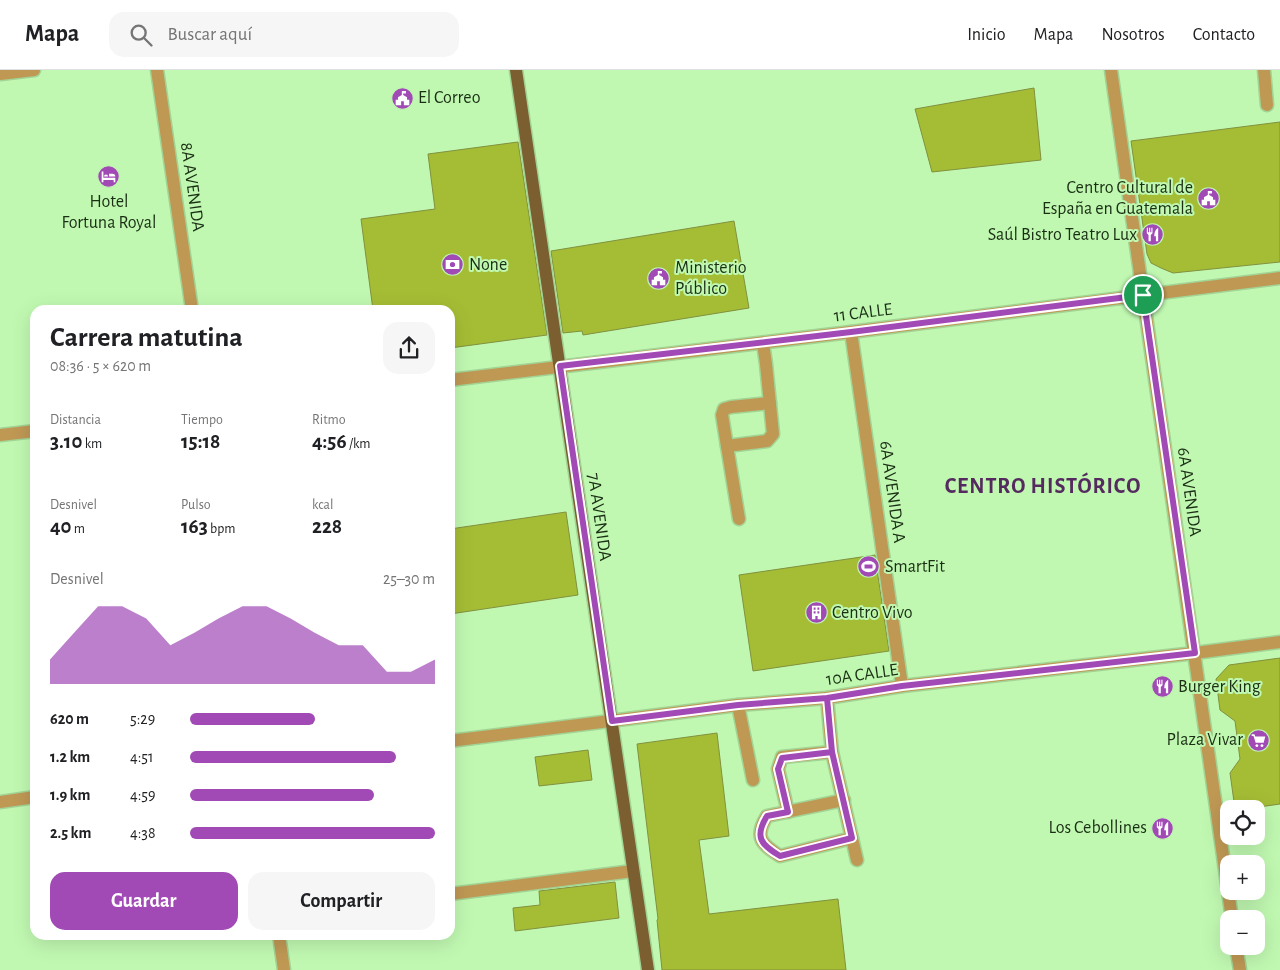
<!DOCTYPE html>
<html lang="es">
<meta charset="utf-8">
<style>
body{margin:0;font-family:"Alegreya Sans",sans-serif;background:#f6f6f6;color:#202124;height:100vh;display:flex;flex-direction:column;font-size:19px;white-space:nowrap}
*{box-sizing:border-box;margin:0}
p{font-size:16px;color:#757577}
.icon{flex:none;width:28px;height:28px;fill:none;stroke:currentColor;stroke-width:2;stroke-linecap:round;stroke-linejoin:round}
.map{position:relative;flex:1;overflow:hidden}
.panel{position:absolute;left:30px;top:235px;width:425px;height:635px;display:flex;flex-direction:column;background:#fff;border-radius:15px;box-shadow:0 5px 20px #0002}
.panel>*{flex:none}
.fabs{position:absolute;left:1220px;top:730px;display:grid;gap:10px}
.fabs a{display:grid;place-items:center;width:45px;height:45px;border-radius:10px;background:#fff;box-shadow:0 5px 20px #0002;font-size:25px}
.pin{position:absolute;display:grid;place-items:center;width:42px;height:42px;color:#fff;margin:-21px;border:2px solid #fff;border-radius:50%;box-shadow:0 1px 5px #0007}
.round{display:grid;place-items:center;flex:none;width:52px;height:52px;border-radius:15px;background:#f6f6f6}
.head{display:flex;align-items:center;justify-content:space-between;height:85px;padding:0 20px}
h1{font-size:28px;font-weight:600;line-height:38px}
.figures{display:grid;grid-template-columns:repeat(3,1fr);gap:8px;height:85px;padding:5px 20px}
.figures div{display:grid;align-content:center}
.figures b{font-size:21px;font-weight:600}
.figures small{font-size:14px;font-weight:400}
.figures p{font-size:14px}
.chart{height:140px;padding:10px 20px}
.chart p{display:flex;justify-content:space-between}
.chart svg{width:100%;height:90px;margin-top:5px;fill:#a14ab6;opacity:.7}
.action{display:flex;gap:10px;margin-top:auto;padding:10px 20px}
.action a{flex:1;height:58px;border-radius:15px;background:#a14ab6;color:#fff;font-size:20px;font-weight:600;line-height:58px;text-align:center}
.action a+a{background:#f6f6f6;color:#202124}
ul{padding:0 20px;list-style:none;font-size:16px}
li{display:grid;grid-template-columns:80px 60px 1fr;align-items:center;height:38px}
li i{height:12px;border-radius:6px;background:#a14ab6}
header{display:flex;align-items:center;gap:30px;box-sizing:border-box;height:70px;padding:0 25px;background:#fff;border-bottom:1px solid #e0e0e0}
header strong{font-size:24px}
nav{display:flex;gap:28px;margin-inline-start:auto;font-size:18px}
.search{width:350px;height:45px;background:#f6f6f6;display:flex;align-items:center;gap:12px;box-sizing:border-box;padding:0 18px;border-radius:15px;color:#757577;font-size:19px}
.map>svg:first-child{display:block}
.building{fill:#a5bd35;stroke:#80913f}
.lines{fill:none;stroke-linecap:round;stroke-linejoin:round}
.service-casing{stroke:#a2d495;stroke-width:15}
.pedestrian-casing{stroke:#a2d495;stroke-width:15}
.minor-casing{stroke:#a2d495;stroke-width:15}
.tertiary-casing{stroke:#a2d495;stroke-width:15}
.primary-casing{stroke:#a2d495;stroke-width:15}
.service{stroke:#bf9854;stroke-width:12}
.pedestrian{stroke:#bf9854;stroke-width:12}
.minor{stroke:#bf9854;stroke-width:12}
.tertiary{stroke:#bf9854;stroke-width:12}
.primary{stroke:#7b5f30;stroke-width:12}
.route-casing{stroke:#fff;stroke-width:10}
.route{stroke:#a14ab6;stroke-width:6}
.labels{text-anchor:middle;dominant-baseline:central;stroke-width:4;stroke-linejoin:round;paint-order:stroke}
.poi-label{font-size:18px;fill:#1a2f14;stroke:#c0f8b1;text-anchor:start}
.street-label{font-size:18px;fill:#1a2f14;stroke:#c0f8b1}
.district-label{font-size:22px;font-weight:bold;letter-spacing:1px;fill:#542a5f;stroke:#c0f8b1}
</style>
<header>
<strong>Mapa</strong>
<div class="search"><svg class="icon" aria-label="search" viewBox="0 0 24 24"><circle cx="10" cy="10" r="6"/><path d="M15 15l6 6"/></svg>Buscar aquí</div>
<nav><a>Inicio</a><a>Mapa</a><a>Nosotros</a><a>Contacto</a></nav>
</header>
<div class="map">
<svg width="1280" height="900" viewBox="0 0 1280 900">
<rect width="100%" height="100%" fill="#c0f8b1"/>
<g class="building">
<polygon points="1034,18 1041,90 932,102 915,39"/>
<polygon points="1280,52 1280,192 1173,203 1161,198 1151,193 1147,184 1131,71"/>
<polygon points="518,72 547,265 450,278 450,240 373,240 361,149 435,139 428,84"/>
<polygon points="734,151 749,238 583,265 582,261 563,263 551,181"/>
<polygon points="566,442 578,525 450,544 450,459"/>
<polygon points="875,485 889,581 753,601 739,505"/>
<polygon points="1280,588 1280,734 1245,739 1235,739 1230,703 1240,689 1235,651 1220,640 1216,609 1229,595"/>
<polygon points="717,663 729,766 699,770 709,844 838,829 846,900 662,900 657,850 658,849 637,674"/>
<polygon points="588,680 592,710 539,716 535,687"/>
<polygon points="615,812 619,848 515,861 513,838 540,835 539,821"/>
</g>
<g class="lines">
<defs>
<g id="service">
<polyline points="1264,0 1267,35"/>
<polyline points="727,376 722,345 724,339 731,337 770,333"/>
<polyline points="739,449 727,376 767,371 773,364 766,294 763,273"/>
<polyline points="827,628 832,682 857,790"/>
<polyline points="738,635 753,710"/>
<path d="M844,730L767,746C754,767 761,774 780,786L852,768"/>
<polyline points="788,742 778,699 782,687 832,682"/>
<polyline points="450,824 633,801"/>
</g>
<g id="pedestrian">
<polyline points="1111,0 1232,849"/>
<polyline points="1236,876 1240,900"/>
</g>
<g id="minor">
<polyline points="157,0 192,240"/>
<polyline points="851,262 902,616"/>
<polyline points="450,310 851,262 1280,208"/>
<polyline points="0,365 35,361"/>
<polyline points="450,671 738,635 827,628 902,616 1195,583 1280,572"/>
<polyline points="0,732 35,727"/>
<polyline points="279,865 284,900"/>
</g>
<polyline id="tertiary" points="0,4 34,0"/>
<polyline id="primary" points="516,0 648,900"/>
</defs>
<use href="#service" class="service-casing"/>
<use href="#pedestrian" class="pedestrian-casing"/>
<use href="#minor" class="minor-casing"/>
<use href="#tertiary" class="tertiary-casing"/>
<use href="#primary" class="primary-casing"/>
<use href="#service" class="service"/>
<use href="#pedestrian" class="pedestrian"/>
<use href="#minor" class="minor"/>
<use href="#tertiary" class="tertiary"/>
<use href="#primary" class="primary"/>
</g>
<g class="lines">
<defs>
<path id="route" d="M1143,225L851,262L560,296L612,651L738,635L827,628L832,682L852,768L780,786C761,775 754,767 767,746L788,742L778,699L782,688L832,682L827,628L902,616L1195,583L1143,225"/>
</defs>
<use href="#route" class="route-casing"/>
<use href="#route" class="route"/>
</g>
<defs>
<symbol id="civic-disc" viewBox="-11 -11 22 22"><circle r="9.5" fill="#a14ab6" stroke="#c0f8b1"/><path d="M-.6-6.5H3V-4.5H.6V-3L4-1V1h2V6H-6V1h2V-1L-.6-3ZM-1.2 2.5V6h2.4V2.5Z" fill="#fff"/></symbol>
<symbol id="hotel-disc" viewBox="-11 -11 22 22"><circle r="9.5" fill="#a14ab6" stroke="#c0f8b1"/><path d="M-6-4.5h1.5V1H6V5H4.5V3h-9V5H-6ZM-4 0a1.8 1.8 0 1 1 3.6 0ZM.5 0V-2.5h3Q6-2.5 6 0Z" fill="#fff"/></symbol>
<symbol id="restaurant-disc" viewBox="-11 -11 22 22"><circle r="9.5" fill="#a14ab6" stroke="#c0f8b1"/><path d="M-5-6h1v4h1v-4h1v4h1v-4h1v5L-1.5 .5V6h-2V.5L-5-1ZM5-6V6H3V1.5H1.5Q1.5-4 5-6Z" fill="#fff"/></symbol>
<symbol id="bank-disc" viewBox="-11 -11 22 22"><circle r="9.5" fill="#a14ab6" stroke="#c0f8b1"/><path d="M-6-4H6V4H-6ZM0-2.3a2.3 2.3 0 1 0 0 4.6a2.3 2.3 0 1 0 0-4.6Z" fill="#fff"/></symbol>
<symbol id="stadium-disc" viewBox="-11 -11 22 22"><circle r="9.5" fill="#a14ab6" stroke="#c0f8b1"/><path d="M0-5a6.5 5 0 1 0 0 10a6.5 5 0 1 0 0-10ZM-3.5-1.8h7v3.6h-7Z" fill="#fff"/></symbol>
<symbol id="building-disc" viewBox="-11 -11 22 22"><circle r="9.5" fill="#a14ab6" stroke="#c0f8b1"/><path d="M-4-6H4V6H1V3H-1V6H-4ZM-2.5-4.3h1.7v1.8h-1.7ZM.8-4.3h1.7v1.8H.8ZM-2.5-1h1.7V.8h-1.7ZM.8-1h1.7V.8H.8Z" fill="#fff"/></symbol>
<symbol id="supermarket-disc" viewBox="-11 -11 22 22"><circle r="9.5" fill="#a14ab6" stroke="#c0f8b1"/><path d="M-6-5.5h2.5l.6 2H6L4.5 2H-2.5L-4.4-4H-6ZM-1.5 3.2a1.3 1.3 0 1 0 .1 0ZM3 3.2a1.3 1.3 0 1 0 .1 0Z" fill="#fff"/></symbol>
</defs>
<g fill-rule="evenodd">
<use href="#civic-disc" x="390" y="16" width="25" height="25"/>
<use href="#hotel-disc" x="96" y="94" width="25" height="25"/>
<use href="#civic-disc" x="1196" y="116" width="25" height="25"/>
<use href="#restaurant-disc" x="1140" y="152" width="25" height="25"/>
<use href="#bank-disc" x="440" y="182" width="25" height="25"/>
<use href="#civic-disc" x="646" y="196" width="25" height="25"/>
<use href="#stadium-disc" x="856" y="484" width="25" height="25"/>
<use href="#building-disc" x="804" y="530" width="25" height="25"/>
<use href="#restaurant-disc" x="1150" y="604" width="25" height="25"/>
<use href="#supermarket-disc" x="1246" y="658" width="25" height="25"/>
<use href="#restaurant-disc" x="1150" y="746" width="25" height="25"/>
</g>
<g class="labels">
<g class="poi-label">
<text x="418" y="28">El Correo</text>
<text x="1193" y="118" text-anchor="end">Centro Cultural de<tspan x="1193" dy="21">España en Guatemala</tspan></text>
<text x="109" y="132" text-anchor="middle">Hotel<tspan x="109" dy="21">Fortuna Royal</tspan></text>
<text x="1137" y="165" text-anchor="end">Saúl Bistro Teatro Lux</text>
<text x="469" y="195">None</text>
<text x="675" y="198">Ministerio<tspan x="675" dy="21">Público</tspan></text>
<text x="885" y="497">SmartFit</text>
<text x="832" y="543">Centro Vivo</text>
<text x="1178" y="617">Burger King</text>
<text x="1243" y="670" text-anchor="end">Plaza Vivar</text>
<text x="1147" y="758" text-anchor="end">Los Cebollines</text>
</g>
<g class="street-label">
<text transform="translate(192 117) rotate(82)">8A AVENIDA</text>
<text transform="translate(863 243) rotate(-7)">11 CALLE</text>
<text transform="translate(892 422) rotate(82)">6A AVENIDA A</text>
<text transform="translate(1189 422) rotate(82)">6A AVENIDA</text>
<text transform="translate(599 447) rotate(82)">7A AVENIDA</text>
<text transform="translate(862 605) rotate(-8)">10A CALLE</text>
</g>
<g class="district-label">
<text x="1043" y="416">CENTRO HISTÓRICO</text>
</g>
</g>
</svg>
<div class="fabs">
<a><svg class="icon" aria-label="locate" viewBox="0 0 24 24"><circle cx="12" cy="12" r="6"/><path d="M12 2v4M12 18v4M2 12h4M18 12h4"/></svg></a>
<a>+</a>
<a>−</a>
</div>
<div class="pin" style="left:1143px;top:225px;background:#1e9e55"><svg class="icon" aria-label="arrive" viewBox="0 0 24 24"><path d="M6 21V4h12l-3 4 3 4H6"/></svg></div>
<section class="panel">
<div class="head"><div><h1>Carrera matutina</h1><p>08:36 · 5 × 620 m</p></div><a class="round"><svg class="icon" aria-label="share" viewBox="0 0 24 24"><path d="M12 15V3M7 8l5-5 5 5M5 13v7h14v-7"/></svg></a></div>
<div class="figures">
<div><p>Distancia</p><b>3.10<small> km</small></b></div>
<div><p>Tiempo</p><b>15:18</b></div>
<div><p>Ritmo</p><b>4:56<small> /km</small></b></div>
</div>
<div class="figures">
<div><p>Desnivel</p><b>40<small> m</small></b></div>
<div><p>Pulso</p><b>163<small> bpm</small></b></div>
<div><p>kcal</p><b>228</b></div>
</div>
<div class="chart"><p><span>Desnivel</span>25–30 m</p>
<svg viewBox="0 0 160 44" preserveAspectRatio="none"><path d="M0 44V32L10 19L20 6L30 6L40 12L50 25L60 19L70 12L80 6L90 6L100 12L110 19L120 25L130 25L140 38L150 38L160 32V44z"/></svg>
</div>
<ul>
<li><b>620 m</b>5:29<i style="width:51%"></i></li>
<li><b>1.2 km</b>4:51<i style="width:84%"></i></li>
<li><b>1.9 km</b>4:59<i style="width:75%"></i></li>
<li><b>2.5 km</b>4:38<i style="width:100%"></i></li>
</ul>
<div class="action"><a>Guardar</a><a>Compartir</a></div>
</section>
</div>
